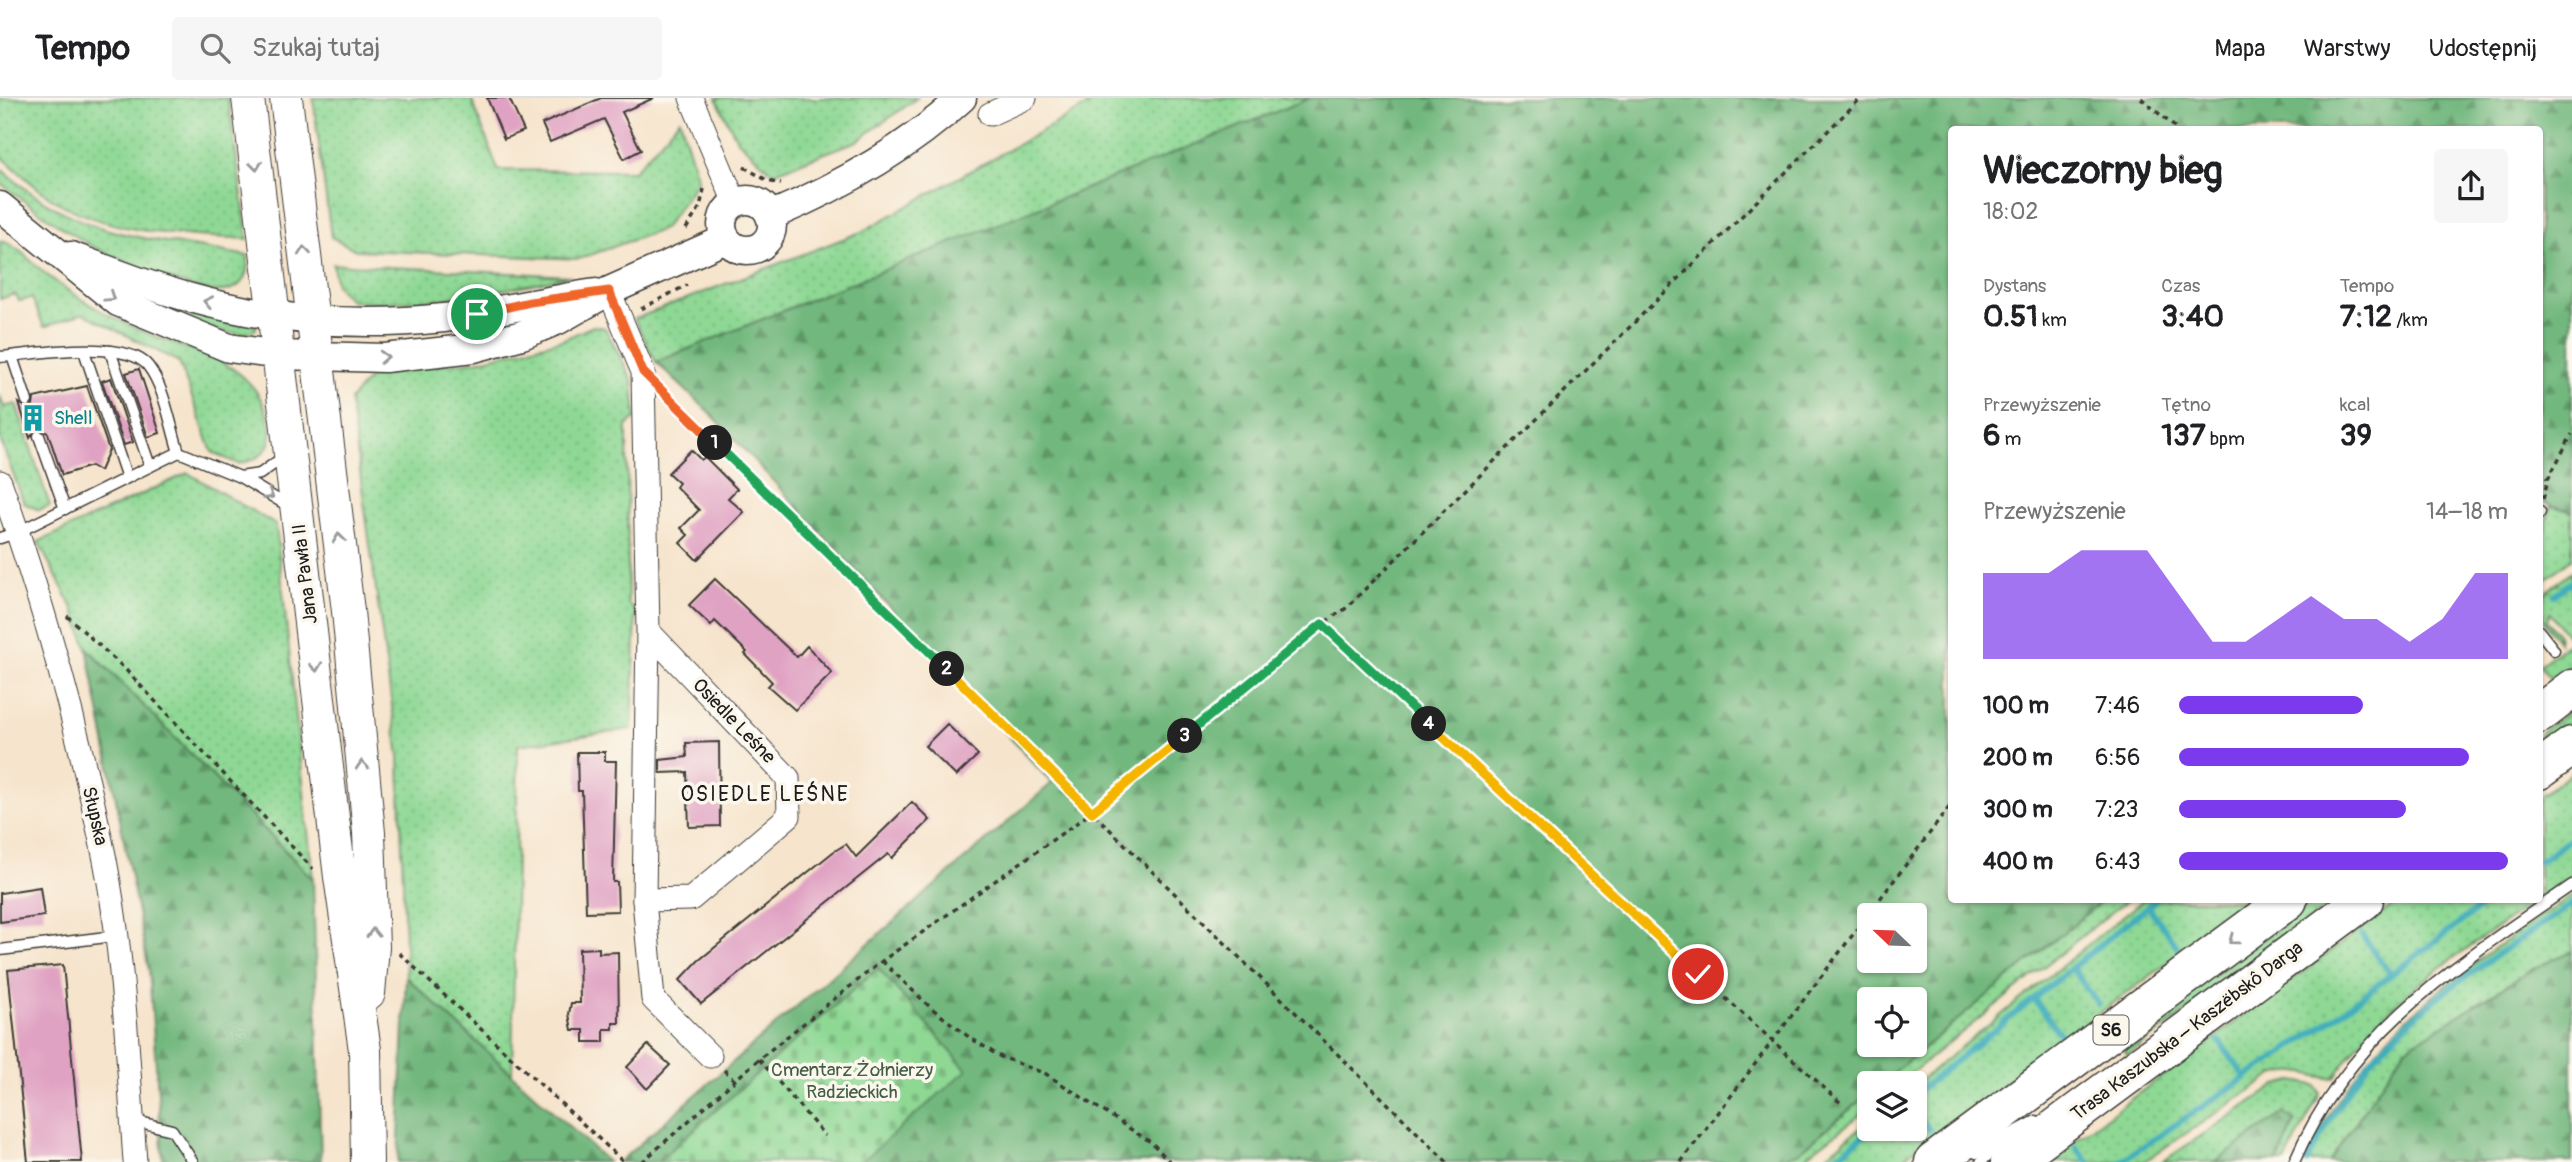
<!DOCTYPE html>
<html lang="pl">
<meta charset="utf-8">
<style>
body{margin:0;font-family:Pangolin,sans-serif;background:#f6f6f6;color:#202124;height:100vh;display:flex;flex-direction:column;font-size:26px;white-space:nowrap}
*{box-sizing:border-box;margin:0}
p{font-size:23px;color:#757577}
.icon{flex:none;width:38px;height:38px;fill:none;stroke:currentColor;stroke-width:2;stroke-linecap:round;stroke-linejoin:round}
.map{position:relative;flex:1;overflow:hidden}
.drawer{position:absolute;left:1948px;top:28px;width:595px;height:777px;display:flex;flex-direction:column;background:#fff;border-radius:7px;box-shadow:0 2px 5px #0004}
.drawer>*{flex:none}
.needle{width:46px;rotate:293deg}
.controls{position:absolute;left:1857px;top:805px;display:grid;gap:14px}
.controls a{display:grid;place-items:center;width:70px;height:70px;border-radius:7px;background:#fff;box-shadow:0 2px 5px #0004;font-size:35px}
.pin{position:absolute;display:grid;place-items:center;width:60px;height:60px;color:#fff;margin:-30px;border:4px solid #fff;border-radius:50%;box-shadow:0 2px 7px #0007}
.km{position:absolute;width:35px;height:35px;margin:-18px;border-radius:50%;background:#222;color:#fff;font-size:19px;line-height:35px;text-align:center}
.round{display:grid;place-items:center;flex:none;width:74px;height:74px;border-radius:7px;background:#f6f6f6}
.overview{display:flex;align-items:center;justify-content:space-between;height:119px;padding:0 35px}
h1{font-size:38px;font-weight:800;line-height:52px}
.figures{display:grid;grid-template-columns:repeat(3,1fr);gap:10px;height:119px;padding:7px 35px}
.figures div{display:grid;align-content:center}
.figures b{font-size:30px;font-weight:800}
.figures small{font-size:19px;font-weight:400}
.figures p{font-size:19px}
.chart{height:196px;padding:14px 35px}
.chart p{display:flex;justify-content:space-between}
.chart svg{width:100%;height:126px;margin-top:7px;fill:#7c3aed;opacity:.7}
ul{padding:0 35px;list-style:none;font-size:23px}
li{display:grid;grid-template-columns:112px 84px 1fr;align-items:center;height:52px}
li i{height:18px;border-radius:9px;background:#7c3aed}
header{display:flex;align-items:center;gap:42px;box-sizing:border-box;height:98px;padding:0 35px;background:#fff;border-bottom:2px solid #e0e0e0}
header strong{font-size:33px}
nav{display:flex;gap:38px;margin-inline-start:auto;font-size:24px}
.search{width:490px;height:63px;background:#f6f6f6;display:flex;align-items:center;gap:18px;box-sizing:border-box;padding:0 24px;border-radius:7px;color:#757577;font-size:26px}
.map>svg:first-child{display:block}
.grass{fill:url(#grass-dots);stroke:#557a58;stroke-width:2}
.forest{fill:url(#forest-firs);stroke:#476a4d;stroke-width:2;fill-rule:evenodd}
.cemetery{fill:url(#cemetery-stones);stroke:#557a58;stroke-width:2}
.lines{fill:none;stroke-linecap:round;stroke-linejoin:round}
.stream{stroke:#3faebc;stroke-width:6}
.building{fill:#e0a2c3}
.service-casing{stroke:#3d3a36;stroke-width:13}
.minor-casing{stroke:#3d3a36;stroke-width:25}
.tertiary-casing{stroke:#3d3a36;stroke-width:31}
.secondary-casing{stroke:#3d3a36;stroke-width:34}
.motorway-casing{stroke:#3d3a36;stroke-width:41}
.path{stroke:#3d3a36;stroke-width:3.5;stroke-dasharray:5 5;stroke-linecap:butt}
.service{stroke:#fff;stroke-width:10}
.minor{stroke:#fff;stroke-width:23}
.tertiary{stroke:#fff;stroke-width:28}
.secondary{stroke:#fff;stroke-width:32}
.motorway{stroke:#fff;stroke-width:38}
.oneway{stroke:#999}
.split-1-casing{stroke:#fff;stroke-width:14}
.split-2-casing{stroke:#fff;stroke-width:14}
.split-3-casing{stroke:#fff;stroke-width:14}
.split-4-casing{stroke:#fff;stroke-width:14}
.split-5-casing{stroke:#fff;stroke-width:14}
.split-1{stroke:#f0652b;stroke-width:9}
.split-2{stroke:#22a559;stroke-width:9}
.split-3{stroke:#f5b400;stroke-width:9}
.split-4{stroke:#22a559;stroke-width:9}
.split-5{stroke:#f5b400;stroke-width:9}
.labels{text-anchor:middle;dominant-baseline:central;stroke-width:7;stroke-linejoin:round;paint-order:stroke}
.shield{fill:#fbf7ec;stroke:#5f5e5a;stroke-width:2}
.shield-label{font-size:18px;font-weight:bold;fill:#1c1c1c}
.culture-label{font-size:19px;fill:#0d838f;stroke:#fbf7ec;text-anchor:start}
.street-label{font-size:19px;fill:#1c1c1c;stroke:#fbf7ec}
.park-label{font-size:19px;fill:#445e46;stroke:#fbf7ec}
.neighbourhood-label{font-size:21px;letter-spacing:2px;fill:#1c1c1c;stroke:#fbf7ec}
</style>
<header>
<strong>Tempo</strong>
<div class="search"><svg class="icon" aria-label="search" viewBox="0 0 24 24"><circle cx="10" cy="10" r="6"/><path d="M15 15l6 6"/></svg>Szukaj tutaj</div>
<nav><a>Mapa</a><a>Warstwy</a><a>Udostępnij</a></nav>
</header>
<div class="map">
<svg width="2572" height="1064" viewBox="0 0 2572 1064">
<defs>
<pattern id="grass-dots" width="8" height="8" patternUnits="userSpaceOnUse" patternTransform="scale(1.75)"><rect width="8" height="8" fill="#8ed894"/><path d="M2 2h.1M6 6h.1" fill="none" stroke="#7ab97f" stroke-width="1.8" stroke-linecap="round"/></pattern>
<pattern id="forest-firs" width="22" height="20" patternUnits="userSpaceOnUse" patternTransform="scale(1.75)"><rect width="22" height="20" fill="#72b87e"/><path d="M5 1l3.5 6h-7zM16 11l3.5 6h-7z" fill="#5d9566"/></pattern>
<pattern id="cemetery-stones" width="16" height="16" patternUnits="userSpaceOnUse" patternTransform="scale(1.75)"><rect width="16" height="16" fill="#8ed894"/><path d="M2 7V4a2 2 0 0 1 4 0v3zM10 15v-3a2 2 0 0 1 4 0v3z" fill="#7ab97f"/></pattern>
</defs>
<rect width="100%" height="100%" fill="#fbf7ec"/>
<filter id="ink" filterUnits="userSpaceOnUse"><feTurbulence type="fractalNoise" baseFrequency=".0143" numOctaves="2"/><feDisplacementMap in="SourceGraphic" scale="14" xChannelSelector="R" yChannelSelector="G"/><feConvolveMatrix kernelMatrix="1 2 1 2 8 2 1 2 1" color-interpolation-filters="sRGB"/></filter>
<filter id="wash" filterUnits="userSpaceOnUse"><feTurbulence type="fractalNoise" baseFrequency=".00686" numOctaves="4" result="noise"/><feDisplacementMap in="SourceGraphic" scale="28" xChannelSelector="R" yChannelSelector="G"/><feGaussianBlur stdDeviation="1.57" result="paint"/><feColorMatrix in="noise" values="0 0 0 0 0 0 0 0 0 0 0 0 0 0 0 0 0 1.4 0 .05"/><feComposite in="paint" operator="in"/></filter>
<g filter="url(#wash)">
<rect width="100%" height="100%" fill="#f6e4cc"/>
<g class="grass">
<path d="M0,0H228L248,141C182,137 112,137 54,102C35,90 17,72 0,57Z"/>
<polygon points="313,0 471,0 498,72 634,73 680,21 698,82 664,131 579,161 356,152 331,139"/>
<polygon points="716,0 917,0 857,43 773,75 737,42"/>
<polygon points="1101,0 1313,0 656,264 634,221 861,134"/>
<path d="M0,70C84,145 145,137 248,158C250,217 186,187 156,176C133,167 110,158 88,146C57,127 28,106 0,85Z"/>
<path d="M0,143C19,147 32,166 47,177C61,188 76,198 91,207C111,219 132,229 154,238C199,256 250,263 267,316C270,324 273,334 270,342C266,358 252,363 238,366L212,354L179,264L83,215L44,229L32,200L19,203L15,196L0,201Z"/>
<path d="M333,166L571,178C496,194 428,208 351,203L336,187Z"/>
<path d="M98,174L256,228V231C227,253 127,190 98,174Z"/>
<polygon points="593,228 605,230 633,283 636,319 627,328 628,505 636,514 632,631 518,647 512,978 406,879 399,659 350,302 370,279 392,272 476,263 562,242"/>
<polygon points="0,297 4,309 16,306 50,408 39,412 24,405 0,341"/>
<polygon points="188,375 276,427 313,781 87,550 74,512 38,444"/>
<polygon points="2551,407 2572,414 2572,460 2539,487 2539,452"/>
<path d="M2572,473V566L2551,582L2540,567L2571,543L2550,515L2547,522L2558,536L2559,544C2529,504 2535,502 2572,473Z"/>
<polygon points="2572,611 2572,628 2539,652 2539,636"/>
<polygon points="2572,674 2572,777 2539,800 2539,699"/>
<path d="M2572,797V853L2533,871L2405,951L2329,1064H2303C2365,933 2457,876 2572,797Z"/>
<polygon points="2103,802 2127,802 1899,985 1881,985"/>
<polygon points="2143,802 2253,802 1898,1064 1818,1064 1869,1023 1869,1031 1914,1031 1915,987"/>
<polygon points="2316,802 2337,802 2128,957 2120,946"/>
<path d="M2400,802H2537C2463,853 2383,902 2335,979C2320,984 2302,967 2274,977L2143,1064H2046Z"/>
<polygon points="2293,983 2315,987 2320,995 2285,1064 2278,1064 2295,1024 2234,1051 2216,1064 2162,1064 2277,987"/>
<polygon points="1869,995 1869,1010 1800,1063 1762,1064 1798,1054"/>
</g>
<g class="forest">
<path d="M1310,0H2572V414L2539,403V32H1951V802H2103L1881,985H1869V995L1798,1055L1762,1064H619L1052,685L713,318L656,264ZM1869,817H1914V863H1869ZM1869,901H1914V947H1869Z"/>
<polygon points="87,550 313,781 321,1064 163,1064 149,873"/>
<polygon points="2572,853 2572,1064 2329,1064 2405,951 2533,871"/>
<polygon points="406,879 608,1064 398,1064"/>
<polygon points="2283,1015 2295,1023 2278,1064 2216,1064"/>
</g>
<polygon class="cemetery" points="878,870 967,972 861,1064 657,1064"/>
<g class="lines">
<g class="stream">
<polyline points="2554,497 2572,483"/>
<polyline points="2539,764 2572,739"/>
<polyline points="2148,808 2177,849"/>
<polyline points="2362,837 2391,877"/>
<polyline points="2072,870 2098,906"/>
<polyline points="2034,901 2060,936"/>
<polyline points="2219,943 2246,980"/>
<polyline points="1914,997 2156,802"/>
<polyline points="1914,1011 1929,1031"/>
<polyline points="2076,1049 2088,1064"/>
<polyline points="1830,1064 1872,1031"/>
<polyline points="2120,1064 2324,927 2490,802"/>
<path d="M2307,1064C2325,1028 2347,991 2373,960C2428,897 2504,853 2572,806"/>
</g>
</g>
<g id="blocks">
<g class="building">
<polygon points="487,0 509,0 524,33 504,41"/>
<polygon points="601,0 654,0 622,14 641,52 624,61 604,21 550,44 542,26"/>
<polygon points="139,271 160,335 148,339 126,275"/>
<polygon points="111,280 133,344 124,347 102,283"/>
<polygon points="87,288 109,352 100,373 91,368 62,377 48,335 37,330 30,340 19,305 29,311 33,308 34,300"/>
<polygon points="691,352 701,362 705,359 737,391 728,400 744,414 697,462 680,445 688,437 681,430 699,412 676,389 679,385 668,375"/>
<polygon points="715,481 797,559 807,548 832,575 795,612 768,588 772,584 745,556 747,554 715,523 711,528 689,507"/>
<polygon points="947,626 978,657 956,678 925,648"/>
<polygon points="719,644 720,728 689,729 687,674 660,675 660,662 687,659 686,645"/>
<polygon points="577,654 605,654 605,663 616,663 613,784 617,784 618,813 586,814 582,693 578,693"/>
<polygon points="912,704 930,722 892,760 888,756 701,906 680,882 698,863 833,754 846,746 856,759"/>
<polygon points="40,789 44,818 0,824 0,795"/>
<polygon points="599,850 599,855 618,854 619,925 613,925 613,931 604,931 604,944 584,944 584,932 572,932 569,916 571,905 580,905 579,851"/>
<polygon points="63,867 82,1064 28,1064 8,872"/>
<polygon points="648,947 670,967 647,991 627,969"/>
</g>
</g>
</g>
<g filter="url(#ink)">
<use href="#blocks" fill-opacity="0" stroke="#3d3a36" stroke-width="2"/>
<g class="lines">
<defs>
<g id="service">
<polyline points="84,253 127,380"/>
<polyline points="110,253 150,368"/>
<polyline points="12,258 27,303"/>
<path d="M0,259C32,256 126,240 148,268C165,290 170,327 179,354"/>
<polyline points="39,338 65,411"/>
<polyline points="240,379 260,376 286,357"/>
<polyline points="2539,416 2540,414"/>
<polyline points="0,440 18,434 179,354 240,379 290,409"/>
<polyline points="2539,533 2554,552"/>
<polyline points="0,852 115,838"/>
<polyline points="132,1022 172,1032 193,1064"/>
<polyline points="1976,1055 2036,1023"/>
<polyline points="1981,1064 1999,1046"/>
<path d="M2294,1064C2351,932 2459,865 2572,787"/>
</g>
<g id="minor">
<polyline points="691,0 735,105"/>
<polyline points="990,16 1025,0"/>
<polyline points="609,193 643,274 648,533 644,802 691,801 789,718 788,680 648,533"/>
<path d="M0,384C44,506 78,630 104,757C124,858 128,962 135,1064"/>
<polyline points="644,802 653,901 710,958"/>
</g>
<g id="tertiary">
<circle cx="747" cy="127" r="25"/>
<polyline points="0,108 118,204 229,250 280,257 385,260 474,250 522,237 558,222 609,193 726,141"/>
<path d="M770,118C839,89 907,51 962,0"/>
<path d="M71,158C110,173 150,189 191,200C273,223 360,229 444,220C495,215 545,202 596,195"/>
</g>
<g id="secondary">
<polyline points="248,0 340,779 365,952 367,1064"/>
<polyline points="286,0 348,513 369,735 373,849 369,895"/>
</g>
<g id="motorway">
<polyline points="2539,616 2572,591"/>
<polyline points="2539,672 2572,648"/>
<polyline points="1934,1064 2288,802"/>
<polyline points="2010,1064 2364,802"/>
</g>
</defs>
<use href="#service" class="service-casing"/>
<use href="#minor" class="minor-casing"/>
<use href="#tertiary" class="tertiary-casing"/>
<use href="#secondary" class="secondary-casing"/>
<use href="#motorway" class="motorway-casing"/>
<g class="path">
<polyline points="2141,0 2178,32"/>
<polyline points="744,69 768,83 781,86"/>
<polyline points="686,131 700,109 704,91"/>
<polyline points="641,211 687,187"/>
<polyline points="2539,372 2548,381"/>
<polyline points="2543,401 2548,381 2572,336"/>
<polyline points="67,518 124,570 313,771"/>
<polyline points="1322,526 1551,741 1843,1007"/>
<polyline points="399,855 624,1064"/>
<polyline points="882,863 930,909 969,939 999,958 1046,976 1152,1045 1170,1064"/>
<polyline points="759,961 825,1038"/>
<polyline points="724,972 735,983"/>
<polyline points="642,1064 759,961 882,863 1092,714 665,295"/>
<polyline points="1447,1064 1092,714 1322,526 1345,511 1861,0"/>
<polyline points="1681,1064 1951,707"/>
</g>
<use href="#service" class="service"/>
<use href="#minor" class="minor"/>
<use href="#tertiary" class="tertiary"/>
<use href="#secondary" class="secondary"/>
<use href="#motorway" class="motorway"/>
</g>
<defs><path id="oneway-chevron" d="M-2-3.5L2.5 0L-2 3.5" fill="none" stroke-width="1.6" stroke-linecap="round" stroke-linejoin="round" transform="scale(1.75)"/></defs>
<g class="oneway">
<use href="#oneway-chevron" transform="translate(256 68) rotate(83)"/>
<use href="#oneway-chevron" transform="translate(304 153) rotate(-96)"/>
<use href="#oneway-chevron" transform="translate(110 199) rotate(34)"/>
<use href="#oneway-chevron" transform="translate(208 204) rotate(-168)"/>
<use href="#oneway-chevron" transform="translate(384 259) rotate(-3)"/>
<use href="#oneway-chevron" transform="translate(269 397) rotate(31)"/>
<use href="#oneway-chevron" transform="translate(339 440) rotate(-97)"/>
<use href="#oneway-chevron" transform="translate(316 569) rotate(83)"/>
<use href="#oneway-chevron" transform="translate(362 667) rotate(-95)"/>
<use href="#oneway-chevron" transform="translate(373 835) rotate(-92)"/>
<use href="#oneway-chevron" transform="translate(2233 842) rotate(144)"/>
</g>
</g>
<g class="lines" filter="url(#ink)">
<defs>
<polyline id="split-1" points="477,216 530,204 609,193 643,274 715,345"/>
<polyline id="split-2" points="715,345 947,571"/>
<polyline id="split-3" points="947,571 1092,714 1185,638"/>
<polyline id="split-4" points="1185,638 1322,526 1429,626"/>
<polyline id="split-5" points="1429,626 1698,876"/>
</defs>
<use href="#split-1" class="split-1-casing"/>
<use href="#split-2" class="split-2-casing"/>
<use href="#split-3" class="split-3-casing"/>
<use href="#split-4" class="split-4-casing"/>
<use href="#split-5" class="split-5-casing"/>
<use href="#split-1" class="split-1"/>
<use href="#split-2" class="split-2"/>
<use href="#split-3" class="split-3"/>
<use href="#split-4" class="split-4"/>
<use href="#split-5" class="split-5"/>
</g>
<defs>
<symbol id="building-bare" viewBox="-9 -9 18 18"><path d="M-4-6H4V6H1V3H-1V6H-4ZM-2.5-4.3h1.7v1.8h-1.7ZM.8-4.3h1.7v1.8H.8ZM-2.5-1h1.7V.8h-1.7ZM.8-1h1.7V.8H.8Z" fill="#0f9aa8" stroke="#fbf7ec" stroke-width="2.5" paint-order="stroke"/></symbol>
</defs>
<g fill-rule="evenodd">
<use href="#building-bare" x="14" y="301" width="38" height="38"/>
</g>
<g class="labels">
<rect class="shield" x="2093.5" y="917.5" width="35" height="29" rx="5"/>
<g class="shield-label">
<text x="2111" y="932">S6</text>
</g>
<g class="culture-label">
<text x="54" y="320">Shell</text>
</g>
<g class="street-label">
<text transform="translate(305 476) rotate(-97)">Jana Pawła II</text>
<text transform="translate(734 623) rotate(46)">Osiedle Leśne</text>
<text transform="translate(95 718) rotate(77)">Słupska</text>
<text transform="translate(2187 933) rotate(-37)">Trasa Kaszubska – Kaszëbskô Darga</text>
</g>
<g class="park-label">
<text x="852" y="972">Cmentarz Żołnierzy<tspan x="852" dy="22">Radzieckich</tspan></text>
</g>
<g class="neighbourhood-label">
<text x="765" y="696">OSIEDLE LEŚNE</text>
</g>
</g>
</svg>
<div class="controls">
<a><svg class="needle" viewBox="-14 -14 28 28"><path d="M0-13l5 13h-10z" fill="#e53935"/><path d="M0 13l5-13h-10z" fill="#757577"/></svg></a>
<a><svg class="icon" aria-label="locate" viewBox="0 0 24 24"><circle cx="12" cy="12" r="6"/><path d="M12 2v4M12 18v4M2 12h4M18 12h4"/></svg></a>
<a><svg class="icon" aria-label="layers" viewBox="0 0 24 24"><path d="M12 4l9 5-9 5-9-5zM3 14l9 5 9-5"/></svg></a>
</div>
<div class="pin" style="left:477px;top:216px;background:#1e9e55"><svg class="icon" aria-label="arrive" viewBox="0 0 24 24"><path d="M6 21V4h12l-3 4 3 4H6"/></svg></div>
<div class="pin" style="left:1698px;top:876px;background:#d93025"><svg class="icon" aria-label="check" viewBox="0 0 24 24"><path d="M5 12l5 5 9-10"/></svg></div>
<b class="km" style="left:715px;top:345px">1</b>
<b class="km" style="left:947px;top:571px">2</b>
<b class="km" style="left:1185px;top:638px">3</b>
<b class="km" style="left:1429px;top:626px">4</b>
<section class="drawer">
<div class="overview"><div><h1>Wieczorny bieg</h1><p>18:02</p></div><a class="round"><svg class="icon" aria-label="share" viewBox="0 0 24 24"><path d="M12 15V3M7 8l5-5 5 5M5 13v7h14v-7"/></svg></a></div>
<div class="figures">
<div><p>Dystans</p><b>0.51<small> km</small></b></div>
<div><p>Czas</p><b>3:40</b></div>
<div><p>Tempo</p><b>7:12<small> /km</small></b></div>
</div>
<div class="figures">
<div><p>Przewyższenie</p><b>6<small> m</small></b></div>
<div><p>Tętno</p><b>137<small> bpm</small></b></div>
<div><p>kcal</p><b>39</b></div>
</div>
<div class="chart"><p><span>Przewyższenie</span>14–18 m</p>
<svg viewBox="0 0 160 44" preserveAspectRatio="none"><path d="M0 44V14L10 14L20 14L30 6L40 6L50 6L60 22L70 38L80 38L90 30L100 22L110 30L120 30L130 38L140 30L150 14L160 14V44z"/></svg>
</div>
<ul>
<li><b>100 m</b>7:46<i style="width:56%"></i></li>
<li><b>200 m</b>6:56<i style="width:88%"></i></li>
<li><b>300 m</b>7:23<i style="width:69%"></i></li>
<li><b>400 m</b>6:43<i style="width:100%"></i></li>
</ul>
</section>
</div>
